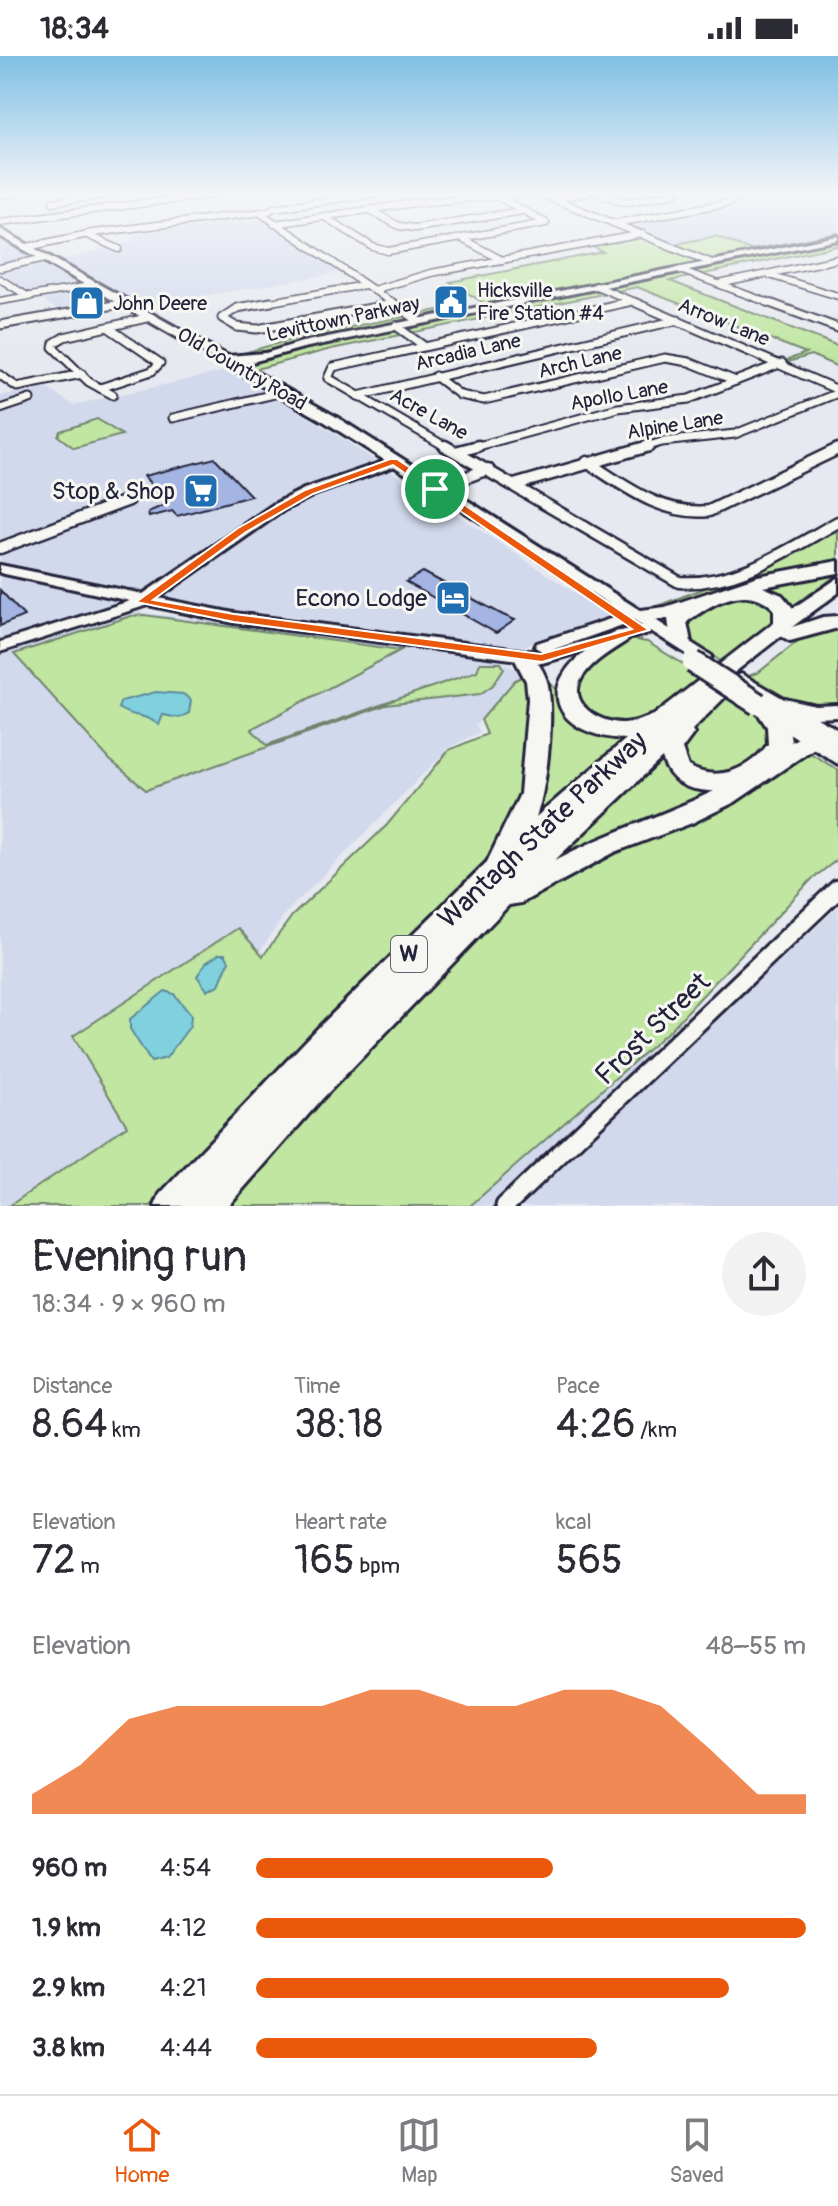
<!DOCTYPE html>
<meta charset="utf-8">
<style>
body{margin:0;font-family:Pangolin,sans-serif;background:#f2f2f3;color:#2b2b33;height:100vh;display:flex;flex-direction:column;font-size:30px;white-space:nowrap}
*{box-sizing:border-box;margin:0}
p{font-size:26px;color:#7c7c81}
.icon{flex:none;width:44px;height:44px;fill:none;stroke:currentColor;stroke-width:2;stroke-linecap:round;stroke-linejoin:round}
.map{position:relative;height:1150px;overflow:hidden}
.drawer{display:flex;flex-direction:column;background:#fff;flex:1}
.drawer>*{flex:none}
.pin{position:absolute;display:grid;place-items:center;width:68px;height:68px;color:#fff;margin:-34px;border:4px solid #fff;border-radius:50%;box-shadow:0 2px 8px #0007}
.round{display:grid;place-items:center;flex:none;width:84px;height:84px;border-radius:42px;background:#f2f2f3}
.overview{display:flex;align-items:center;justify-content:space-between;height:136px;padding:0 32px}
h1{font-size:44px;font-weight:600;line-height:60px}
.stats{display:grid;grid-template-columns:repeat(3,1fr);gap:12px;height:136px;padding:8px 32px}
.stats div{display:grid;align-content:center}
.stats b{font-size:40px;font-weight:600}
.stats small{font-size:22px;font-weight:400}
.stats p{font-size:22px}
.chart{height:224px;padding:16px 32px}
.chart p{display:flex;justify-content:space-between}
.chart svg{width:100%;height:144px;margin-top:8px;fill:#ea580c;opacity:.7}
ul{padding:0 32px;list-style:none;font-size:26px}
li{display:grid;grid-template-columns:128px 96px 1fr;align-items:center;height:60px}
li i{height:20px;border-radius:10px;background:#ea580c}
.status{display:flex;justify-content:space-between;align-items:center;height:56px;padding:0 40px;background:#fff;direction:ltr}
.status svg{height:22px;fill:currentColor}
.tab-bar{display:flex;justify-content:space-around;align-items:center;height:112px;border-top:2px solid #e1e1e2;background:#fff;font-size:22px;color:#7c7c81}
.tab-bar a{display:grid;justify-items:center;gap:4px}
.tab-bar .on{color:#ea580c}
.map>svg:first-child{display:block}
.built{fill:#d2d9ec}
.green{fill:#c0e6a1;stroke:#71846e;stroke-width:2}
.water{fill:#81d0dd;stroke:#5b8a9c;stroke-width:2}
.building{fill:#a4b5e4;stroke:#22223b;stroke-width:2}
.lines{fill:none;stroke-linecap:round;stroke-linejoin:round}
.street-far3-casing{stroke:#22223b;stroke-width:9}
.street-far2-casing{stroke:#22223b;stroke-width:11}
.street-far1-casing{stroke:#22223b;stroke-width:15}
.street-casing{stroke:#22223b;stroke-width:23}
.secondary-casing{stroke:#22223b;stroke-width:6}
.primary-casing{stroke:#22223b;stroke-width:6}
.highway-casing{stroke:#22223b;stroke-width:6}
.street-far3{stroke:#f6f6f2;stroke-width:6}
.street-far2{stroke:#f6f6f2;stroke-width:7}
.street-far1{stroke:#f6f6f2;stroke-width:10}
.street{stroke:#f6f6f2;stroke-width:17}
.secondary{fill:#f6f6f2;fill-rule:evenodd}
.primary{fill:#f6f6f2;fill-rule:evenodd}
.highway{fill:#f6f6f2;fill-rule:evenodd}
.primary-bridge-casing{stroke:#22223b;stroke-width:27;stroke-linecap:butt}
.primary-bridge{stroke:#f6f6f2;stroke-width:21}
.route{fill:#ea580c;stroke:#fff;stroke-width:2;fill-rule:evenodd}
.labels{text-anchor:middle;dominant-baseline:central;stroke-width:6;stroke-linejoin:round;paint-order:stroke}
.far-poi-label{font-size:20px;fill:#22223b;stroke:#f6f6f2;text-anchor:start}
.far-street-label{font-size:20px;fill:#22223b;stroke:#f6f6f2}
.shield{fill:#f6f6f2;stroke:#626272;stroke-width:2}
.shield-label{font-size:22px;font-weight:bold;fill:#22223b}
.poi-label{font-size:24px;fill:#22223b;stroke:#f6f6f2;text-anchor:end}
.near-street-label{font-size:28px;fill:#22223b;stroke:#f6f6f2}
</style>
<div class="status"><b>18:34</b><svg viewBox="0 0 49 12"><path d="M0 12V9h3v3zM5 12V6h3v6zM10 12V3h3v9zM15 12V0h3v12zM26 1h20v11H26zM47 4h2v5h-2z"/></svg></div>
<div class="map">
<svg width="838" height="1150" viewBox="0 0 838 1150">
<rect width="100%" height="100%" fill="#e6e9ef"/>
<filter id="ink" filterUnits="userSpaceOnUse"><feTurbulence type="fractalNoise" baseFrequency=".0125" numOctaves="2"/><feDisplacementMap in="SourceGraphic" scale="16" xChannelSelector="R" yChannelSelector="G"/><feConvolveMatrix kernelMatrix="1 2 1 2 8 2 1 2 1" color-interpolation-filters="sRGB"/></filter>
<g filter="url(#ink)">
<g class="built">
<polygon points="817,137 838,137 838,177 750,194 716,180 670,189 617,167 736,144 762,146"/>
<polygon points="262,157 345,216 136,251 54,206 135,185 126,180"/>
<polygon points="0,183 122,253 59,264 66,259 0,217"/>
<polygon points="231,314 323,370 613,562 513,594 138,544 0,585 0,340 45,331 73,349"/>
<polygon points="137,556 492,601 525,617 476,669 480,676 450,691 285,858 91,1150 0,1150 0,599"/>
<polygon points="838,851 838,1150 470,1150 645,996 663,1011"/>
</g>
<g class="green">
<polygon points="838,177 838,190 670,225 838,290 838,311 811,299 785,307 782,306 806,297 637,231 331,293 249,315 225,302 308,279 454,251 459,255 487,249 450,226 603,196 589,189 644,180 670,189 716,180 750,194"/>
<polygon points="97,363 122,379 74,392 58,380 60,375"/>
<polygon points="838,474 838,509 656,557 644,555 764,510"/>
<polygon points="833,517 836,519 788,558 755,532"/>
<polygon points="752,537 777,548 774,563 725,608 687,583 685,559"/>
<polygon points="144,559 401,594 251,673 267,689 477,615 480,607 501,607 504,612 493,629 480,638 386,649 146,734 110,704 14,598 131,560"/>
<path d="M838,570V648C802,654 776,639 746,621L759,616L809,576Z"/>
<path d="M629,583L647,586L706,622C658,656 624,695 572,643C579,612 599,594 629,583Z"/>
<polygon points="539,616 554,631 560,644 628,681 524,779"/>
<polygon points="522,621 528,622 528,726 493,797 350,939 257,1046 248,1044 151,1150 9,1150 127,1070 73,980 238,872 263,900 292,860 387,769 449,694 487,678 481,664 515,624"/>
<path d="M728,636C756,654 772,659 769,696L718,725L683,713L679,686Z"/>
<polygon points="805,694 838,714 838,803 812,823 670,974 470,1150 221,1150 473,882 514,847"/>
<polygon points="656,699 719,735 548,810"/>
</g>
<g class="water">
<path d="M156,636L183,638L191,644L189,657L179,662L163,659L159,669C140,655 134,663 118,652L121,645Z"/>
<polygon points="219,898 225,898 229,905 219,929 207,934 197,920 206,907"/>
<polygon points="165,935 174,938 191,959 190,970 166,1002 151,1006 130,973 130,963"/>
</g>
<g class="building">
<polygon points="215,402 251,440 177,460 172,455 149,461 148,456 167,448 144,420"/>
<polygon points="423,516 503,559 515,564 496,577 406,526"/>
<polygon points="0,534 24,560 0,570"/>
</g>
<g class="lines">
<defs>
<g id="street-far3">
<polyline points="379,137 274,152 262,158 394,248"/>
<polyline points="539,137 712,207"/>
<polyline points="596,137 627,146 676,137"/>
<polyline points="0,139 16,137"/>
<polyline points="553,142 587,137"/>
<polyline points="53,146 120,137"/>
<polyline points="370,154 399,170 415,172 523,155"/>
<polyline points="323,160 373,191 388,195 546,167 499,141"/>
<polyline points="0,166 223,137"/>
<polyline points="616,167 728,147 735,142 730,137"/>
<polyline points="274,168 414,147 533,137"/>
<polyline points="87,179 119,193"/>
<polyline points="464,184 502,204"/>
<polyline points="27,191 93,177 263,156"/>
<polyline points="0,212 45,202"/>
<polyline points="680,214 772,248"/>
<polyline points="766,218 838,240"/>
<polyline points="0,223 29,241"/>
<polyline points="719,228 838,203"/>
<polyline points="596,230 639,248"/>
<polyline points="373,234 431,217 643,178"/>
<polyline points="0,245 96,229"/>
<polyline points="121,248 126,247"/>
<polyline points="260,248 365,229"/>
<polyline points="619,248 632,245"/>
</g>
<g id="street-far2">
<polyline points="271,246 237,252 222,262 237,271 257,273 393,248"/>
<polyline points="391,246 419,265"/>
<polyline points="634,246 838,334"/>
<polyline points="767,246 838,272"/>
<polyline points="0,269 126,247"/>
<polyline points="396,270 424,290"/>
<polyline points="0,319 17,331 82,318"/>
<polyline points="435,320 460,339 484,344 665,302 689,306 736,325"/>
<polyline points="100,332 152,315 160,307 109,272"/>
<polyline points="113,339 89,326 53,291 54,287 64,281 151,261"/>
<polyline points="358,340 678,264"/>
<polyline points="0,353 30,343"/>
<polyline points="173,362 283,336"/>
<polyline points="448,392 328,322 333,311 628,246"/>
<polyline points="471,392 618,352 689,343 782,307"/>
<polyline points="642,392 662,386 735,378 838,337"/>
</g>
<g id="street-far1">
<path d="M445,390L679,526C737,530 789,493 838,466"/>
<polyline points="459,395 478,390"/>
<path d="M587,406C625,430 662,460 709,455L838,393"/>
<polyline points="514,429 649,390"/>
<polyline points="435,433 488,413"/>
<polyline points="0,492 129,444"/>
</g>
<polyline id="street" points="505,1150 838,833"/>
<g id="secondary">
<polygon points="838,180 838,184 303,292 234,311 229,308 302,286"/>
<polygon points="394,402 400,406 398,409 314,439 284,454 158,542 234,557 542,597 643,569 651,574 649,577 542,607 234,567 148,549 0,596 0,586 130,545 0,517 0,509 143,538 274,448 304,433"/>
<polygon points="625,558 633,563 631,566 549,595 543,596 535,591 537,587"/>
<polygon points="785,643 816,650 838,649 838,661 816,662 779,653 776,649 779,645"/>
</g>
<g id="primary">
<polygon points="0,173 228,300 265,297 265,301 238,306 335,360 712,600 710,604 696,604 325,366 0,180"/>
<polygon points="741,618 838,674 838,690 835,689 838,691 838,708 770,665 767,660 775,654 731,624"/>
</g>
<path id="highway" d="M838,505V517L763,531L782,539L793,552L838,522V537L792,571L823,561L838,560V572L790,585L781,580L721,627L732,634L692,674L694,677L682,693L688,710C717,727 749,714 768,688L767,671L755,653L758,648H774L789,671L791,686L824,667L832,670L835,675L832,680L735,746L692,767L615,796L521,847L509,849L322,1043L228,1150H155L160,1138L317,973L487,806L520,738L528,643L526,625L513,600L516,595H530C537,605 546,618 548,629C554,661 547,731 536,761L626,683C556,680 530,631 595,588C605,581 615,572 628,576L631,580L628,584C613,594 594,604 583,620C565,647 599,667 623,667C634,667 643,663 654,659L774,566V553C747,525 711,548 687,566L691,586L681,592L671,586L668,563L640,565L630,559L633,555L665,551L758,520ZM662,702C670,727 688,735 714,735C662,760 607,777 555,804Z"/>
</defs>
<use href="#street-far3" class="street-far3-casing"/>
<use href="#street-far2" class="street-far2-casing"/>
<use href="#street-far1" class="street-far1-casing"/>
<use href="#street" class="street-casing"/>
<use href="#secondary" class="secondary-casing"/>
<use href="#primary" class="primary-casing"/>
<use href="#highway" class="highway-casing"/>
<use href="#street-far3" class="street-far3"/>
<use href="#street-far2" class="street-far2"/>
<use href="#street-far1" class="street-far1"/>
<use href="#street" class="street"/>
<use href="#secondary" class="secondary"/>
<use href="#primary" class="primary"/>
<use href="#highway" class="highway"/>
<defs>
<polyline id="primary-bridge" points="693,606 758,648"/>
</defs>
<use href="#primary-bridge" class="primary-bridge-casing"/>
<use href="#primary-bridge" class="primary-bridge"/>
</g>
</g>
<linearGradient id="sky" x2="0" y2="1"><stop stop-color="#7fbfe4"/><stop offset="0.46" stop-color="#f4f5f8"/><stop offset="1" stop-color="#f4f5f8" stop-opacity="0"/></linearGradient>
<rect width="838" height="298" fill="url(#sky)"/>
<path class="route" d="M390,403H397L649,574L542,606L234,566L136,546L238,472L305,434ZM393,409L632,573L541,598L234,558L153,544L246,476L313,438Z"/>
<defs>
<symbol id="civic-square" viewBox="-11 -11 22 22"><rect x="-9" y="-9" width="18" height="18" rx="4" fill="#1f6fb2" stroke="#f6f6f2"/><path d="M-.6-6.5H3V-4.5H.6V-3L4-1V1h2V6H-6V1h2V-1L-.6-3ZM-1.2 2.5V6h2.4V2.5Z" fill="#fff"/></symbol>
<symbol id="shop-square" viewBox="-11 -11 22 22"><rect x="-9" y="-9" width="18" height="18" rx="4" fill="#1f6fb2" stroke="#f6f6f2"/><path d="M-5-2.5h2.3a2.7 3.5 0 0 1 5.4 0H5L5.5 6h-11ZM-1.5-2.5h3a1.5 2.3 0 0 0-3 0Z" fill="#fff"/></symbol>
<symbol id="supermarket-square" viewBox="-11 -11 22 22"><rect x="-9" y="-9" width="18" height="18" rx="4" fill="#1f6fb2" stroke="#f6f6f2"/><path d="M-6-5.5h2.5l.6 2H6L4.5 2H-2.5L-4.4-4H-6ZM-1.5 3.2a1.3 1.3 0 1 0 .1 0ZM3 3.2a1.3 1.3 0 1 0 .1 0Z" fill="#fff"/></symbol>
<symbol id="hotel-square" viewBox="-11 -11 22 22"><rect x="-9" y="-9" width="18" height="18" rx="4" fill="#1f6fb2" stroke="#f6f6f2"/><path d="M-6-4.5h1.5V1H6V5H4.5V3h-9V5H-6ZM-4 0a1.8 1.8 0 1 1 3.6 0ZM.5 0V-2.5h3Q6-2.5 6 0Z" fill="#fff"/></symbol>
</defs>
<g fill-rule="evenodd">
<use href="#civic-square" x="431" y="226" width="40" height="40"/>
<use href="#shop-square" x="67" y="227" width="40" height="40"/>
<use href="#supermarket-square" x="181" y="415" width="40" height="40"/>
<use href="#hotel-square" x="433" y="522" width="40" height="40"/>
</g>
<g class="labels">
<g class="far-poi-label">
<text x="477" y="234">Hicksville<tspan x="477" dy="23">Fire Station #4</tspan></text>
<text x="113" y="247">John Deere</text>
</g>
<g class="far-street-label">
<text transform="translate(343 263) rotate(-12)">Levittown Parkway</text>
<text transform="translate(724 266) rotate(22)">Arrow Lane</text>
<text transform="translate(468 296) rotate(-13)">Arcadia Lane</text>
<text transform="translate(580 306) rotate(-13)">Arch Lane</text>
<text transform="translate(242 313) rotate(30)">Old Country Road</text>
<text transform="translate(619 339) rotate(-10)">Apollo Lane</text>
<text transform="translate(429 358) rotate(29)">Acre Lane</text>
<text transform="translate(675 369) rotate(-9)">Alpine Lane</text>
</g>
<rect class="shield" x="391" y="880" width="36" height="36" rx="6"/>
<g class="shield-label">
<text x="409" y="898">W</text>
</g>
<g class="poi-label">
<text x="175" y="435">Stop &amp; Shop</text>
<text x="427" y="542">Econo Lodge</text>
</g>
<g class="near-street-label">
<text transform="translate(543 774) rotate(-43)">Wantagh State Parkway</text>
<text transform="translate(653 973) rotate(-44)">Frost Street</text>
</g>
</g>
</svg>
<div class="pin" style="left:435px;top:433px;background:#1e9e55"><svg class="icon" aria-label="arrive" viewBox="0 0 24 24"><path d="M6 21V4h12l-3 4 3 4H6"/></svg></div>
</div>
<section class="drawer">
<div class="overview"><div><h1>Evening run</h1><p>18:34 · 9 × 960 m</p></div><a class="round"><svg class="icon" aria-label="share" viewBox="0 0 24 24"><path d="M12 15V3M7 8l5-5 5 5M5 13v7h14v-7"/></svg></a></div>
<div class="stats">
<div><p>Distance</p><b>8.64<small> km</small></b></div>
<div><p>Time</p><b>38:18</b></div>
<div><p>Pace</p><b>4:26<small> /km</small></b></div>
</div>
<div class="stats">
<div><p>Elevation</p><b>72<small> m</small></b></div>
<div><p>Heart rate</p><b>165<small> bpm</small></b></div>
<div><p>kcal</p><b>565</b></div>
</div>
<div class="chart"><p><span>Elevation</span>48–55 m</p>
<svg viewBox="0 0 160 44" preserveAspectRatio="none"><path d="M0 44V38L10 29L20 15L30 11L40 11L50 11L60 11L70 6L80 6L90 11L100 11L110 6L120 6L130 11L140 24L150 38L160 38V44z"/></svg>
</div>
<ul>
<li><b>960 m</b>4:54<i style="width:54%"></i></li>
<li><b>1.9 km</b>4:12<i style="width:100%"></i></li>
<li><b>2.9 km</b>4:21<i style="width:86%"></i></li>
<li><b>3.8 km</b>4:44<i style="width:62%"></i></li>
</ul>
</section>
<nav class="tab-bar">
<a class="on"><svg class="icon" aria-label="home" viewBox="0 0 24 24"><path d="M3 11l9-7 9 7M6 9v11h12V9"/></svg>Home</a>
<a><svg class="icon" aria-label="map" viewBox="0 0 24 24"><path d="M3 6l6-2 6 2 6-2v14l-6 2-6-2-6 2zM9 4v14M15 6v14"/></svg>Map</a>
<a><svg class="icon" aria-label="saved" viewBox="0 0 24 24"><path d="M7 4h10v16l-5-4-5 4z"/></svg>Saved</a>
</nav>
